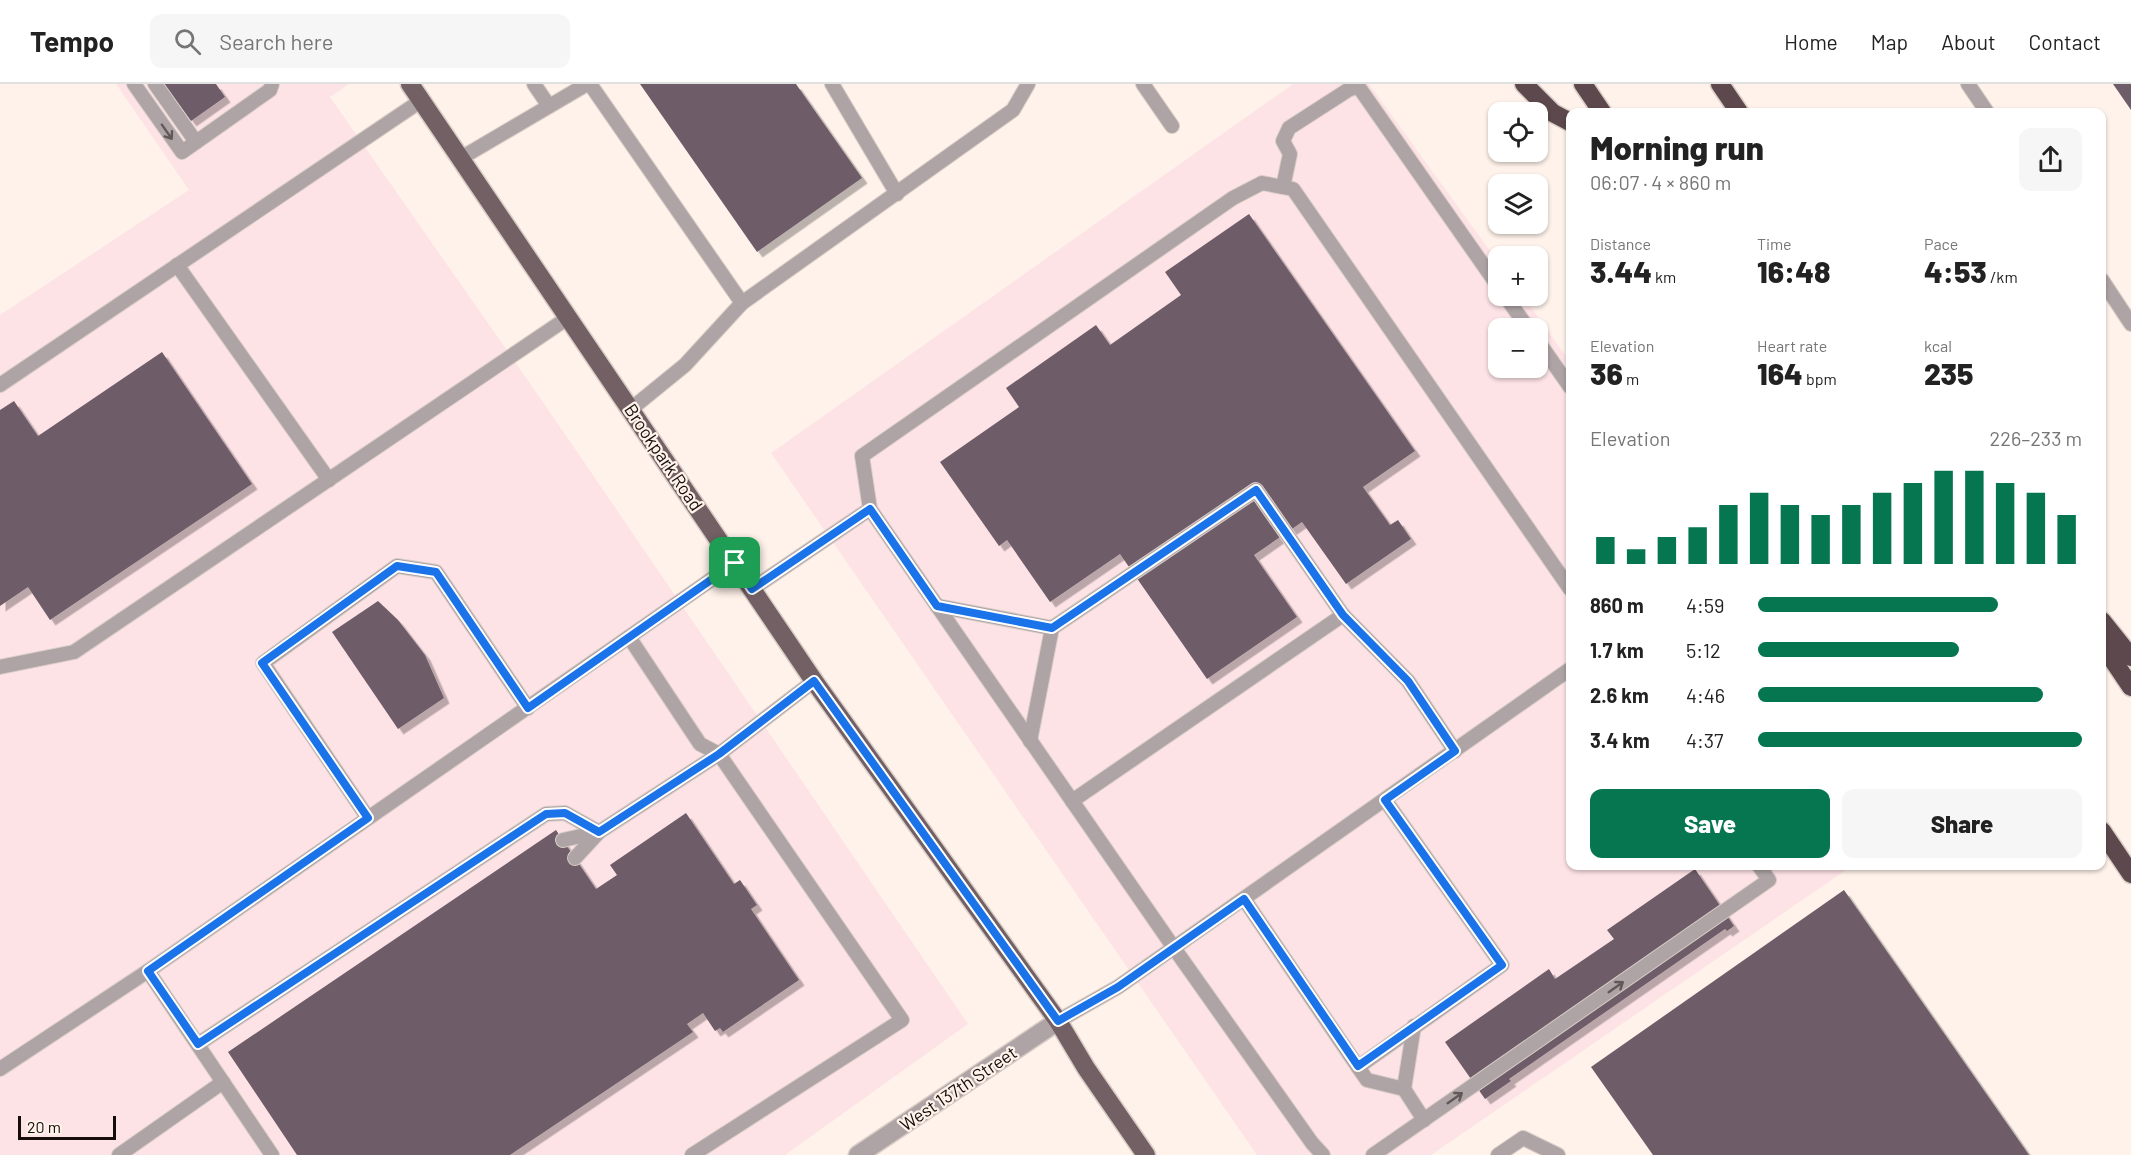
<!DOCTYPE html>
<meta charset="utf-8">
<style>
body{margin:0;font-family:Barlow,sans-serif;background:#f6f6f6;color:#222;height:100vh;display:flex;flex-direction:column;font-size:22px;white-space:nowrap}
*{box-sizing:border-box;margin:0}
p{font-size:20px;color:#767676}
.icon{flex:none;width:33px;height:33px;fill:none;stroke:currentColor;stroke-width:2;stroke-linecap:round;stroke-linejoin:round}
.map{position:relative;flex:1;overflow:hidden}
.panel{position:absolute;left:1566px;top:24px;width:540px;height:762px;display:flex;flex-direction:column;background:#fff;border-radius:12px;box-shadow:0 2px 4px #0004}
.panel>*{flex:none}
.controls{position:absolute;left:1488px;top:18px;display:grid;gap:12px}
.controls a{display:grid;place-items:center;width:60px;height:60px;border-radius:12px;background:#fff;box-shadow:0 2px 4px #0004;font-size:30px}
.scale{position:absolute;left:18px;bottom:15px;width:98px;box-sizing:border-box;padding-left:6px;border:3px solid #140d09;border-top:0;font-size:16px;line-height:21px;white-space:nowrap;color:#140d09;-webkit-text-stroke:4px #fef2ea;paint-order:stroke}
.pin{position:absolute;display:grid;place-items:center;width:51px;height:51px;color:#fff;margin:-26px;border-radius:12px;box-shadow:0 3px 9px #0006}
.round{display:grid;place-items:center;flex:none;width:63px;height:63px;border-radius:12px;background:#f6f6f6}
.summary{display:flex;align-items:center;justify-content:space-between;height:102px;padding:0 24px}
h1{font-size:33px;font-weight:800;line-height:45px}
.stats{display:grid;grid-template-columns:repeat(3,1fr);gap:9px;height:102px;padding:6px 24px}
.stats div{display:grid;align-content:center}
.stats b{font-size:30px;font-weight:800}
.stats small{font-size:16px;font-weight:400}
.stats p{font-size:16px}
.chart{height:168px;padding:12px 24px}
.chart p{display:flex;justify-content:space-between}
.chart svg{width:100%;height:108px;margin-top:6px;stroke:#067650;stroke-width:6}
.button{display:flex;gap:12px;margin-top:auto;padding:12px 24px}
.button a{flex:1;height:69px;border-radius:12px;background:#067650;color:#fff;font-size:24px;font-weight:800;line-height:69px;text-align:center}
.button a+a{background:#f6f6f6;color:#222}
ul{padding:0 24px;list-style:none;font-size:20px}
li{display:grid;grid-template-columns:96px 72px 1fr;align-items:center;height:45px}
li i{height:15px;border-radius:8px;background:#067650}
header{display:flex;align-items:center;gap:36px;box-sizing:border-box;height:84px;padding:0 30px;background:#fff;border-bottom:2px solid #e0e0e0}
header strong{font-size:28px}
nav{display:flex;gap:33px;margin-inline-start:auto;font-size:21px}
.search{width:420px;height:54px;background:#f6f6f6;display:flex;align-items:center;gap:15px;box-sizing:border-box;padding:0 21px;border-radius:12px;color:#767676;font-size:22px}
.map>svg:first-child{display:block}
.commercial{fill:#fee3e6;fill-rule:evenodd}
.building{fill:#6e5d68;filter:url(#shadow)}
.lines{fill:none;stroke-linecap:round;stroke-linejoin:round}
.lane-casing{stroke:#d9cdc6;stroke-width:16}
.street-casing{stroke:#d9cdc6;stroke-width:21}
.primary-casing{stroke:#d9cdc6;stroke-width:21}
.highway-casing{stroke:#d9cdc6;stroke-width:21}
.lane{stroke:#aea3a5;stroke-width:14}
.street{stroke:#aea3a5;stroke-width:18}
.primary{stroke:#726064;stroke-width:18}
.highway{stroke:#5d494d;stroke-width:18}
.oneway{stroke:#615857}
.route-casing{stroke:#fff;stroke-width:12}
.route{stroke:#1a73e8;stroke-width:8}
.labels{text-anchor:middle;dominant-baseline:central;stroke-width:4.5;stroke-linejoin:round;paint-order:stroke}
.street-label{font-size:18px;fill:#140d09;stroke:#fef2ea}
</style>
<header>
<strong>Tempo</strong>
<div class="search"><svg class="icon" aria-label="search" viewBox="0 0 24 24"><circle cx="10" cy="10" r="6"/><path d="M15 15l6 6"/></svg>Search here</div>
<nav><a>Home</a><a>Map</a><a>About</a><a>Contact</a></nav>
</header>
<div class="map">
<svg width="2131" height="1071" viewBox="0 0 2131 1071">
<defs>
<filter id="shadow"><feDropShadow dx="5.5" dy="5.5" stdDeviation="0" flood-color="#0004"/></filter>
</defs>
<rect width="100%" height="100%" fill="#fef2ea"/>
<g class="commercial">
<polygon points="116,0 349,0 330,13 545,321 968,940 785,1071 0,1071 0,231 189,106"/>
<path d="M1293,0H1369L1498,178V212H1523L1570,278V782H1852L1431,1071H1257L771,369ZM1498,244H1538V284H1498Z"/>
</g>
<g class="building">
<polygon points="164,0 216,0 225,13 191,37"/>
<polygon points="640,0 796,0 862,94 757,168"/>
<polygon points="2113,0 2131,0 2131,26"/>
<polygon points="1249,130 1415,367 1363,403 1390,441 1398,436 1411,455 1346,500 1302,438 1254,471 1297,533 1207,595 1120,470 1050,518 1007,456 999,462 940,378 1019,323 1006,304 1096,241 1110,261 1181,211 1165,188"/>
<polygon points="162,268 252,400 50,536 28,503 0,522 0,326 14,317 38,352"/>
<polygon points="378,517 398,536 425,571 444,614 398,645 332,548"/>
<polygon points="686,729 734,800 740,796 757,821 751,825 799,896 723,948 720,944 715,947 703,929 687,940 693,948 510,1071 297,1071 228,968 556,746 596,805 617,791 610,781"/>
<polygon points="1695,785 1734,842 1727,847 1725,845 1509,995 1511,997 1485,1015 1445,958 1549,885 1555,895 1614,855 1607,846"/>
<polygon points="1844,806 2029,1071 1653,1071 1591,983"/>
</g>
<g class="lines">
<defs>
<g id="lane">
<polyline points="134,0 182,68 270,6 272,0"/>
<polyline points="155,0 196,58"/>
<polyline points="534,0 549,22"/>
<polyline points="590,0 742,219 685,281 631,325"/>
<polyline points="832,0 897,110"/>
<polyline points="1143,0 1172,42"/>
<polyline points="1968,0 1987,28"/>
<polyline points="461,74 587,0"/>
<polyline points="1283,103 1290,70 1283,57 1289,44 1348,6 1358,2 1498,202"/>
<polyline points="177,181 329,396"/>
<polyline points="2102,196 2131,240"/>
<polyline points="1505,212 1528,244"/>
<polyline points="742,219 1013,26 1028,0"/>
<polyline points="1538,257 1570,303"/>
<polyline points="0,301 422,16"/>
<polyline points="870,425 1174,864 1312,1059 1323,1071"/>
<polyline points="752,505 870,425 862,372 1233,114 1262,99 1293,105 1570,505"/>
<polyline points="937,522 1052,544 1030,657"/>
<polyline points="1052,544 1256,406 1343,531"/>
<polyline points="629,553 735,479"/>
<polyline points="0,583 74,568 569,233"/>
<polyline points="1072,717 1343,531 1408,597 1455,667"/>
<polyline points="368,734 263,579 397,482 436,488 528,624"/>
<polyline points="563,756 599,748"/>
<polyline points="575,774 599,748"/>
<polyline points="1244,815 1358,983 1502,881 1385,716"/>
<polyline points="148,887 272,1071"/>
<polyline points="1058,937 1118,903 1570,585"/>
<polyline points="198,960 546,730 565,729 599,748 719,670 814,597"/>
<polyline points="1358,983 1367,996 1404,1005 1414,942"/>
<polyline points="0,985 148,887 629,553 700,660 719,670 902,936 692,1071"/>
<polyline points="1404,1005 1424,1036"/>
<polyline points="119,1071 223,998"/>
<polyline points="1373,1071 1769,796 1759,782"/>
<polyline points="1498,1071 1523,1054 1558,1071"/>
</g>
<polyline id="street" points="858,1071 1058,937"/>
<polyline id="primary" points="410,0 814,597 1058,937 1086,984 1146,1071"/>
<g id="highway">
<polyline points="1524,0 1553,29 1570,38"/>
<polyline points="1583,0 1602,28"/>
<polyline points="1720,0 1739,28"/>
<polyline points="2102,537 2131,573"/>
<polyline points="2102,560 2131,603"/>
<polyline points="2102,747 2131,790"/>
</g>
</defs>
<use href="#lane" class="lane-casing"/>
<use href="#street" class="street-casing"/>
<use href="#primary" class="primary-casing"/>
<use href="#highway" class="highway-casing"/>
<use href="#lane" class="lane"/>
<use href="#street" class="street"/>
<use href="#primary" class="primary"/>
<use href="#highway" class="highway"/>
</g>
<defs><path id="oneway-shaft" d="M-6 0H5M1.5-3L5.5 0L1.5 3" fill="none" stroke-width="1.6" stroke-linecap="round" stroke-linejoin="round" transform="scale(1.5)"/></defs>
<g class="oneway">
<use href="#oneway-shaft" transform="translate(167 48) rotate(55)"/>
<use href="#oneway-shaft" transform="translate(1616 903) rotate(-35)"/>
<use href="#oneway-shaft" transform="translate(1455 1014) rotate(-35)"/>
</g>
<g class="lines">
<defs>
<polygon id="route" points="1256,406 1343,531 1408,597 1455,667 1385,716 1502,881 1358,982 1244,815 1118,903 1058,937 814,597 719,670 599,748 565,729 546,730 198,960 148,887 368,734 262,579 397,482 436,488 528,624 735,479 752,505 870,425 937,522 1052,544"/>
</defs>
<use href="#route" class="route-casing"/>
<use href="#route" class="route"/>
</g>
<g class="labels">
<g class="street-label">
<text transform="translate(664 373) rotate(56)">Brookpark Road</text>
<text transform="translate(958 1004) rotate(-34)">West 137th Street</text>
</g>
</g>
</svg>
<div class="controls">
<a><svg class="icon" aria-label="locate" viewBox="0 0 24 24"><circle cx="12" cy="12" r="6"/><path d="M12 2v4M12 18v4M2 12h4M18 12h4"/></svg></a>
<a><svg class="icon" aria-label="layers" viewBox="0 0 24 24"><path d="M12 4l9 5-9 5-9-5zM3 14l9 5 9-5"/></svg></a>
<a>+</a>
<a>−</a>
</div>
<div class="scale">20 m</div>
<div class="pin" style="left:735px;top:479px;background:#1e9e55"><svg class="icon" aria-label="arrive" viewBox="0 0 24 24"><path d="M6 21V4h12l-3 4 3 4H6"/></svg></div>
<section class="panel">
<div class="summary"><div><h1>Morning run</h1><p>06:07 · 4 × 860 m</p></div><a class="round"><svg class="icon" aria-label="share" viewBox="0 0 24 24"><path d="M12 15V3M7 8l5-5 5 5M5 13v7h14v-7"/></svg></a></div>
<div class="stats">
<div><p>Distance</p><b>3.44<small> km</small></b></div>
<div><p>Time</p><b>16:48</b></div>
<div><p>Pace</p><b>4:53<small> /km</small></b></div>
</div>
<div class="stats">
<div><p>Elevation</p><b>36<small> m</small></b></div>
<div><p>Heart rate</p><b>164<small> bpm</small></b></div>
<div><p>kcal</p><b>235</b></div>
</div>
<div class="chart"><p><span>Elevation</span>226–233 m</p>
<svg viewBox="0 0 160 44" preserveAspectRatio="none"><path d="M5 44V33M15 44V38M25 44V33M35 44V29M45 44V20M55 44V15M65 44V20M75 44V24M85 44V20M95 44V15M105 44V11M115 44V6M125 44V6M135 44V11M145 44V15M155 44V24"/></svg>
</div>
<ul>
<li><b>860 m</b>4:59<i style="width:74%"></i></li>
<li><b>1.7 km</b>5:12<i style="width:62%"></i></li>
<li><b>2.6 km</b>4:46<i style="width:88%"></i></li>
<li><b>3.4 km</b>4:37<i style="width:100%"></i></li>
</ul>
<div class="button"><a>Save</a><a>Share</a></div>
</section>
</div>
